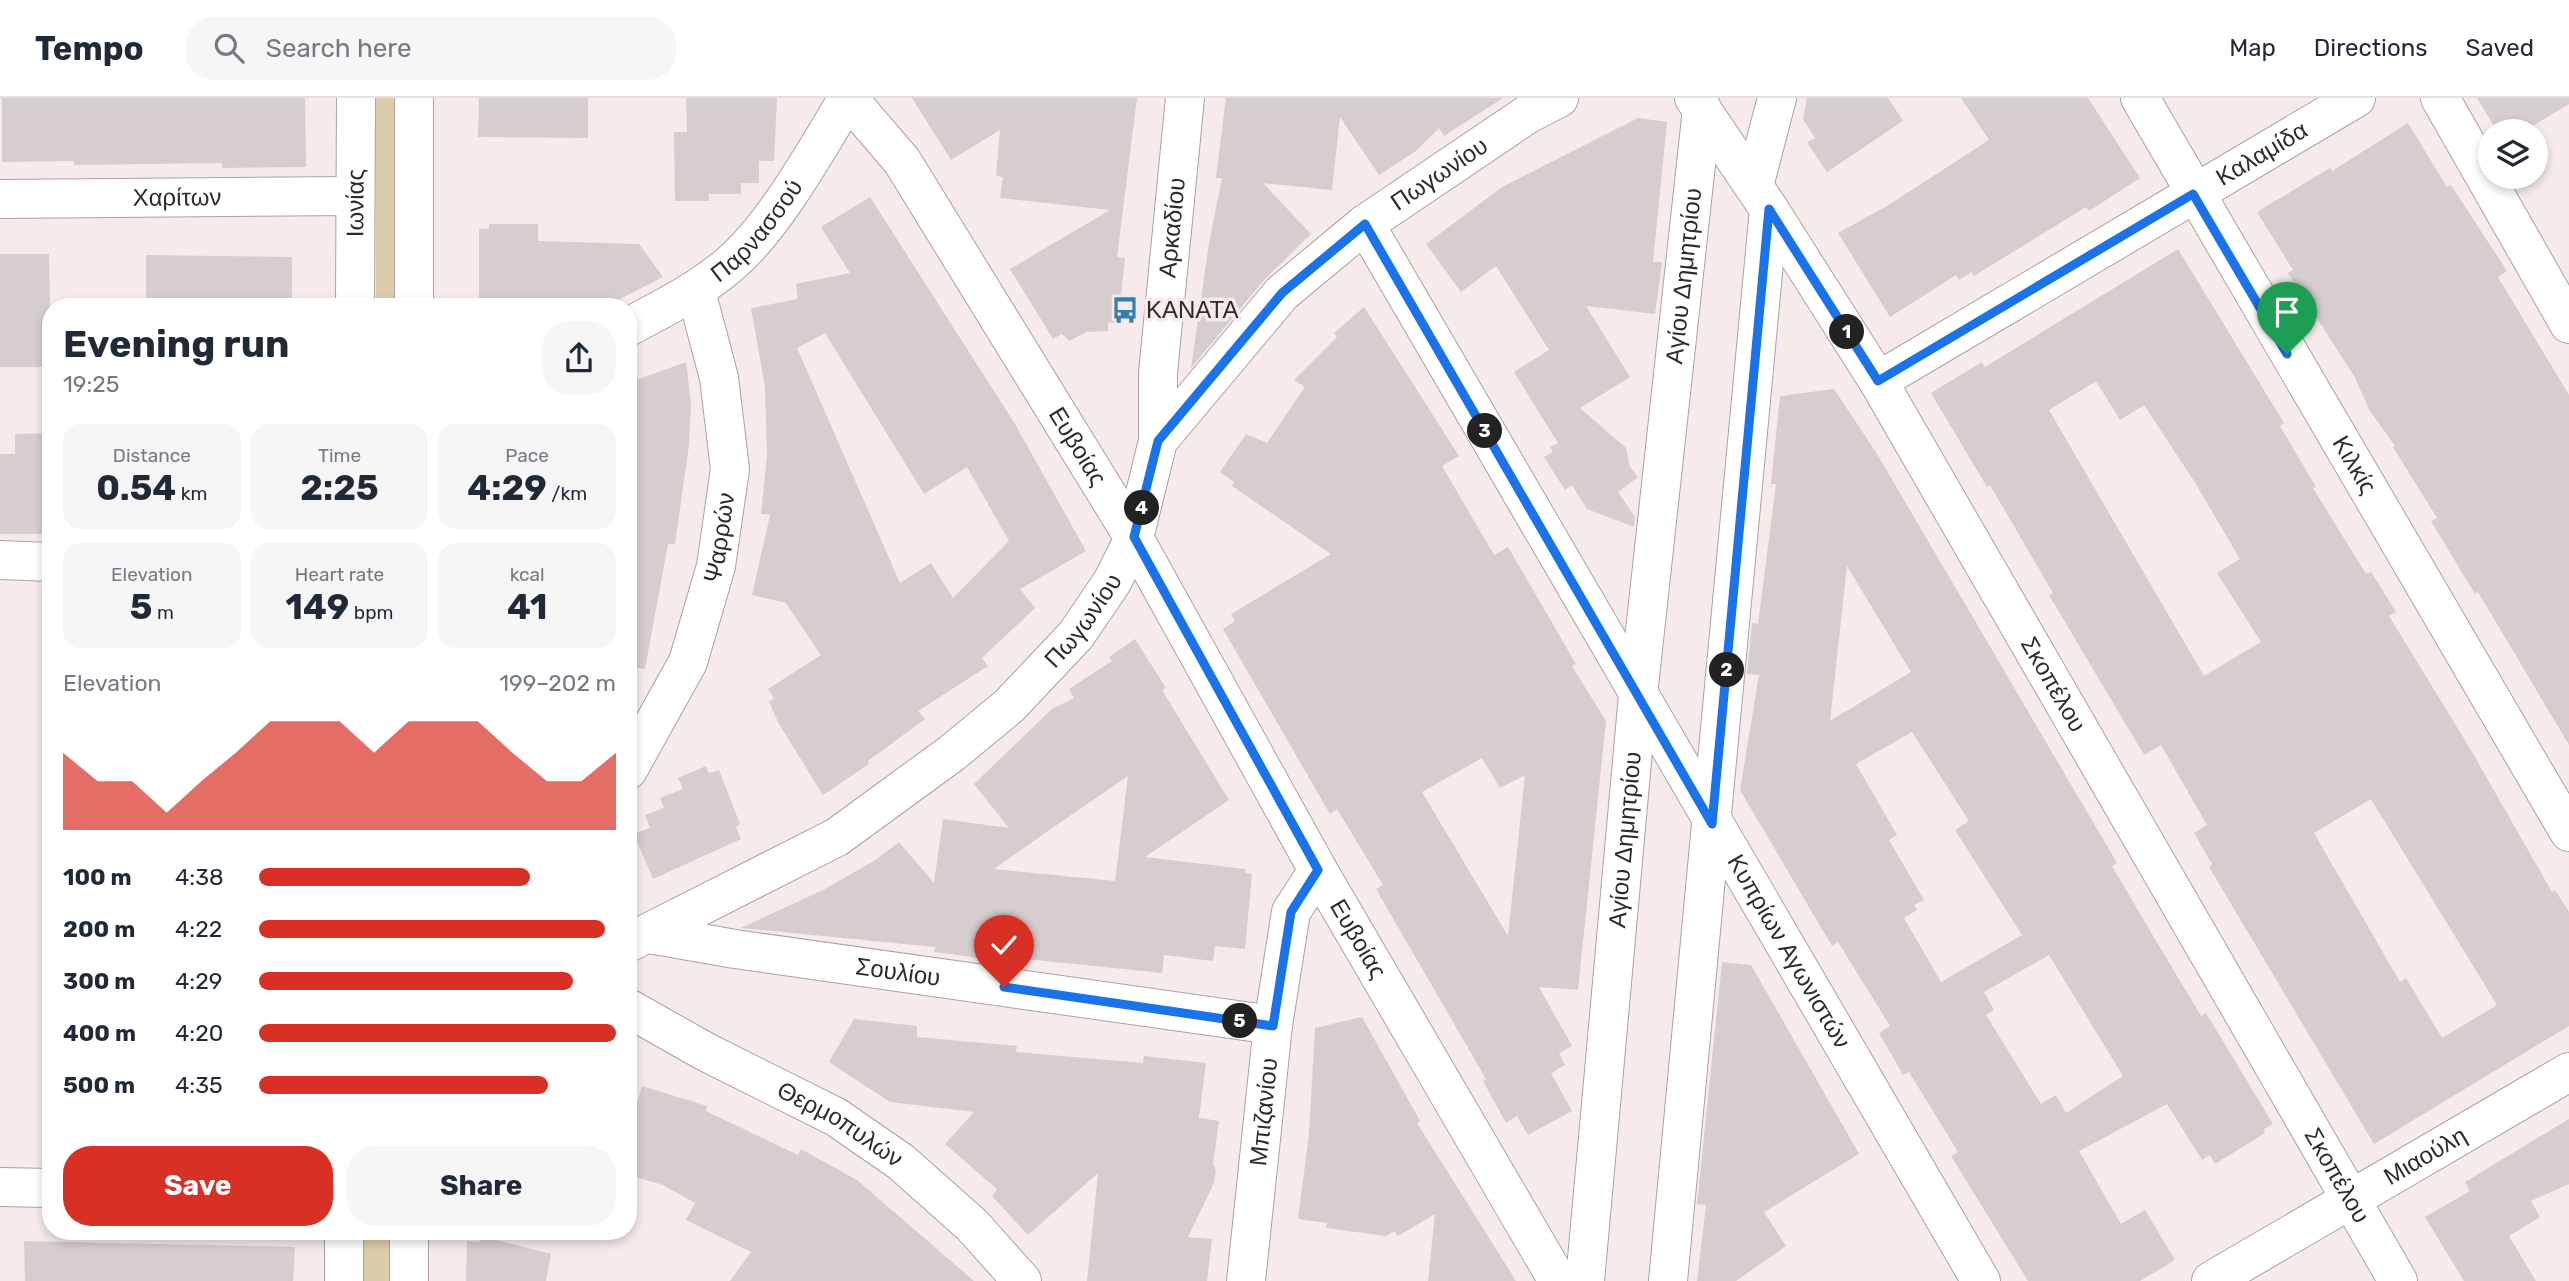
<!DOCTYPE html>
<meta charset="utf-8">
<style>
body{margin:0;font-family:Rubik,sans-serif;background:#f6f6f7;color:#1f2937;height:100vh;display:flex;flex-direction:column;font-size:26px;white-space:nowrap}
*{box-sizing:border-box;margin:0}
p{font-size:23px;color:#747a83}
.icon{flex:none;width:38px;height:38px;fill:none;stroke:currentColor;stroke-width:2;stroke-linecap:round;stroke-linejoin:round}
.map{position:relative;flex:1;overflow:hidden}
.drawer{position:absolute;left:42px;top:200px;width:595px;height:942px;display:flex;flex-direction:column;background:#fff;border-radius:28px;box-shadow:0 4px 10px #0003}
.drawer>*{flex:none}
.controls{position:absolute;left:2478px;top:21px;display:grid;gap:14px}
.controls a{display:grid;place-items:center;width:70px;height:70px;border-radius:50%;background:#fff;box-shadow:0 4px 10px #0003;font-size:35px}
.pin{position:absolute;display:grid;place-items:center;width:60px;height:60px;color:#fff;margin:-72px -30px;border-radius:50% 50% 50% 0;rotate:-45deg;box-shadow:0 0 7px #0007}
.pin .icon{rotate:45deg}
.km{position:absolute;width:35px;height:35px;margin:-18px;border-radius:50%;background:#222;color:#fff;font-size:19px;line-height:35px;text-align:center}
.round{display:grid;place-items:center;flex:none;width:74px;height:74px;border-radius:28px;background:#f6f6f7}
.summary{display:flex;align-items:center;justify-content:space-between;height:119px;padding:0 21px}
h1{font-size:38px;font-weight:700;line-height:52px}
.metrics{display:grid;grid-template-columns:repeat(3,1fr);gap:10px;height:119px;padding:7px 21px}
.metrics div{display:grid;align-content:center;border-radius:18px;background:#f6f6f7;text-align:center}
.metrics b{font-size:35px;font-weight:700}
.metrics small{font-size:19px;font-weight:400}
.metrics p{font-size:19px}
.chart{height:196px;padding:14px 21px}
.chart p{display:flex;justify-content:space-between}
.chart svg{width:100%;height:126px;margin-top:7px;fill:#d93025;opacity:.7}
.cta{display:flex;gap:14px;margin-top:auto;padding:14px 21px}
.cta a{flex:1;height:80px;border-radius:28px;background:#d93025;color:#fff;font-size:28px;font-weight:700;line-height:80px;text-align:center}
.cta a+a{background:#f6f6f7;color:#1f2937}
ul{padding:0 21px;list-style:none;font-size:23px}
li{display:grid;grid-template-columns:112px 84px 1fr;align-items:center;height:52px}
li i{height:18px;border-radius:9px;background:#d93025}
header{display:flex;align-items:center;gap:42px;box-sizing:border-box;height:98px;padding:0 35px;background:#fff;border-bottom:2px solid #e0e1e3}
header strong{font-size:33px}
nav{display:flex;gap:38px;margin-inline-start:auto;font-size:24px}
.search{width:490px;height:63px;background:#f6f6f7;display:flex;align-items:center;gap:18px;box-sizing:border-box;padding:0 24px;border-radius:28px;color:#747a83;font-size:26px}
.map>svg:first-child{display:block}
.green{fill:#dca}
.building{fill:#d6cdcf;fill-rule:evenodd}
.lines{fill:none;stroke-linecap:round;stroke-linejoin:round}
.street-casing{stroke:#aba2a1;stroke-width:40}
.secondary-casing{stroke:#aba2a1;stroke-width:40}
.street{stroke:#fff;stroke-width:38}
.secondary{stroke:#fff;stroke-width:38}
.route-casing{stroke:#fff;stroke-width:14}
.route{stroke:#1a73e8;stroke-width:9}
.labels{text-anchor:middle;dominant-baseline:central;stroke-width:7;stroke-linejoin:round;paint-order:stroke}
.street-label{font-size:24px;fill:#2f2b2b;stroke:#f6ebea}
.poi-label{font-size:24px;fill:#2f2b2b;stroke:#f6ebea;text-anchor:start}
</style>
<header>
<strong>Tempo</strong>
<div class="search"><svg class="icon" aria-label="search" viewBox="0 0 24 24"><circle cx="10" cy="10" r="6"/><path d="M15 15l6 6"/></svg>Search here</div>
<nav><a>Map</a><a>Directions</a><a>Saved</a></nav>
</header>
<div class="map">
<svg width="2569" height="1183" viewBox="0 0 2569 1183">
<rect width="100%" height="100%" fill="#f6ebea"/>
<g class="green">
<polygon points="375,0 399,0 397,208 376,208"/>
<polygon points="359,1132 396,1132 395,1183 359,1183"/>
</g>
<g class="building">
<polygon points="2,0 305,0 306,69 222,70 222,65 74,67 74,63 2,64"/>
<polygon points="479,0 588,0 588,40 478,39"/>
<polygon points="686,0 777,0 774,63 759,63 759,85 741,85 741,96 709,96 709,103 675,103 674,34 687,34"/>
<polygon points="912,0 1137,0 1117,159 1125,160 1118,226 1108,224 1108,233 1087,234 1069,243 1062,236 1053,241 1010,171 1110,112 1000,100 1003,79 996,78 1000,32 951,62"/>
<polygon points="1226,0 1503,0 1444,38 1439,30 1416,53 1379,77 1340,19 1332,92 1263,85 1311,136 1265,181 1191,270 1209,145 1222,80 1216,80"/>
<polygon points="1807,0 1888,0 1903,23 1827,74 1807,44 1815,40 1803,21"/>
<polygon points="1961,0 2088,0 2140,80 2089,113 2086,109 1974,178 1972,174 1959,182 1956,177 1890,219 1838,135 1887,108 1989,42"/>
<polygon points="2477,0 2569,0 2569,6 2524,33 2497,33"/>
<polygon points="1638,20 1667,24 1653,164 1662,164 1655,216 1586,208 1630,279 1580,310 1626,350 1630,369 1638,379 1618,394 1635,419 1634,429 1587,411 1572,387 1565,392 1544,359 1553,354 1550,349 1558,345 1514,274 1549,252 1496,168 1461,194 1426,146 1502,89"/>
<polygon points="2408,25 2447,89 2451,87 2507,173 2498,179 2569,297 2569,647 2478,494 2475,496 2431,423 2437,420 2393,349 2395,348 2370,313 2354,278 2288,175 2293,172 2257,114 2330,70 2332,73"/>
<path d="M870,99L1015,326L1086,453L1020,491L1035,510L982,560L988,568L918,613L925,621L868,663L869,666L823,697L779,626L769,604L774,600L768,591L821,557L786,505L752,497L770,417L761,416L767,357L765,289L751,210L798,201L796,186L850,175L821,129ZM825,235L924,396L967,369L1009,443L953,500L931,465L900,485L797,250Z"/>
<polygon points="489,126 538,126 538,143 639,146 663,179 606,208 479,208 479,131 489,131"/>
<path d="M2178,151L2284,325L2280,328L2316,389L2313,390L2366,476L2371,474L2396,514L2389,518L2468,647L2552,794L2555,792L2569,814V928L2374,1046L2209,769L2212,766L2194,735L2207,727L2161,647L2144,657L2049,497L2053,495L1990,387L1987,389L1931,295L1982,264L1985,269ZM2096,283L2120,322L2144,307L2194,383L2240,461L2217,475L2261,544L2204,578L2049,312ZM2371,701L2497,907L2442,940L2406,880L2400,884L2314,735Z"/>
<polygon points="0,156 49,156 51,269 0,269"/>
<polygon points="146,157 292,159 292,208 146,208"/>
<path d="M1364,209L1459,358L1442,368L1494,457L1508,449L1576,566L1572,568L1606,623L1578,892L1539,889L1572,948L1559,955L1565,967L1551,975L1572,1013L1528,1037L1517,1018L1506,1025L1483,983L1486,981L1376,791L1383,787L1337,711L1330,716L1223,531L1235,523L1231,516L1331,456L1232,388L1234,384L1220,374L1246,336L1267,345L1305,289L1294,282L1337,239L1334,235ZM1482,660L1500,690L1525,677L1508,838L1422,694Z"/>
<polygon points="686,264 691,305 689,347 675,446 668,446 645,571 628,569 628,285"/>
<path d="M1834,291L1877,356L2117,765L2112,768L2152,836L2201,918L2206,915L2273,1026L2264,1031L2265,1035L2215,1066L2210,1057L2202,1062L2167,1006L2079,1053L2121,1126L2145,1112L2175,1162L2140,1183H2028L1951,1058L1958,1054L1909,974L1903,977L1879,935L1890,928L1838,844L1832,848L1740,692L1759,577L1747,576L1752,525L1758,526L1776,386H1771L1780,298ZM1847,468L1911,574L1830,623ZM1912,634L1969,723L1955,732L2022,837L1941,884L1904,820L1917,812L1914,807L1924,802L1889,742L1897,737L1856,666ZM2049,857L2123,978L2066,1015L2056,997L2041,1006L1986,917L1994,912L1984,894Z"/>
<polygon points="51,335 51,436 0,436 0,356 15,356 15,336"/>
<path d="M1135,541L1166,590L1162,592L1229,702L1145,759L1245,771V775L1252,776L1245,851L1215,848L1213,863L1164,857L1162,875L988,857L987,861L934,854L935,849L741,830L823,792L874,763L899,744L934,785L943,721L1009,730L974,686L1052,611L1074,600L1069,591L1112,563L1109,559ZM1128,678L1115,783L994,771L1045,735Z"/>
<polygon points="706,668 709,675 719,672 740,726 736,729 741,741 653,781 634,736 650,730 645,717 664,710 660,700 683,691 678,680"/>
<polygon points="1722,864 1751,867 1859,1056 1764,1114 1786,1148 1736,1183 1697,1183 1706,1107 1697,1106"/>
<polygon points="1362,919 1420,1023 1417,1025 1516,1183 1428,1183 1435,1116 1398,1138 1394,1133 1386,1138 1326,1130 1327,1125 1298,1121 1309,1036 1315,930"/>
<polygon points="854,921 917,928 917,939 1017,948 1016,954 1143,965 1144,958 1206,965 1199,1020 1219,1023 1213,1066 1216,1072 1214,1085 1188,1139 1212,1141 1207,1183 1087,1183 1098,1075 1028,1137 992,1098 997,1091 945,1046 974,1014 890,1004 829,964"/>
<polygon points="642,988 707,1008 706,1013 798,1057 801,1051 857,1082 974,1183 730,1183 751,1154 686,1122 695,1105 663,1087 628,1077 628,1035"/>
<polygon points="2569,1021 2569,1086 2531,1103 2540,1119 2509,1138 2536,1183 2464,1183 2425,1119 2470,1093 2465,1084"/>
<polygon points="481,1138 551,1156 546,1183 466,1183 467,1143 479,1144"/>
<polygon points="24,1143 295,1149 293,1183 25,1183"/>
</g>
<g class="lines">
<defs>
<g id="street">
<path id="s1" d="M848,0L902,63L1134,440L1318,772L1558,1183"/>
<path id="s2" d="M1694,0L1769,111L1878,283L2398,1183"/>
<path id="s3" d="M2140,0L2569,734"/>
<polyline points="2440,0 2569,226"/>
<polyline points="1754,88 1777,0"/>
<path id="s4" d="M0,101L355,98"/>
<path id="s5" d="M1365,126L1981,1183"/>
<path id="s6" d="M628,229C664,210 698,193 729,167C775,128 816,52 848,0"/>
<path id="s7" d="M1878,283L2356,0"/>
<path id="s8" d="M1158,343V275L1185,0"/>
<polyline points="0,462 51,464"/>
<path id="s9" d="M628,672L688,564L716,468L730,371L719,280L696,193"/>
<path id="s10" d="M649,836L735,851L1273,927"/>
<path id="s11" d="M628,845L837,739L952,655L1009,608L1076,537L1112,484L1134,440L1158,343L1282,195L1365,126L1528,16L1559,0"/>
<path id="s12" d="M628,910L706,954L836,1019L901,1064L972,1127L1022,1183"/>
<polyline points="0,1089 51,1090"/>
<path id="s13" d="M1246,1183L1273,927L1291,814L1318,772"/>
<path id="s14" d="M1585,1183L1638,597L1702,11"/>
<polyline points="1668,1183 1769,111"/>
<path id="s15" d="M2211,1183L2569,974"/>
</g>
<g id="secondary">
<path id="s16" d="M355,208L356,0"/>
<polyline points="414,208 414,0"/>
<polyline points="344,1132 344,1183"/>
<polyline points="409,1183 409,1132"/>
</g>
</defs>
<use href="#street" class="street-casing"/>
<use href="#secondary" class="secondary-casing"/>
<use href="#street" class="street"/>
<use href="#secondary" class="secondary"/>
</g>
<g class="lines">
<defs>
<polyline id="route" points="1004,889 1273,928 1291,814 1318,772 1134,439 1158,343 1282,195 1365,126 1712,726 1769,111 1878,283 2193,96 2287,256"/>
</defs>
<use href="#route" class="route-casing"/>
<use href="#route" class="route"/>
</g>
<defs>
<symbol id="bus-bare" viewBox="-9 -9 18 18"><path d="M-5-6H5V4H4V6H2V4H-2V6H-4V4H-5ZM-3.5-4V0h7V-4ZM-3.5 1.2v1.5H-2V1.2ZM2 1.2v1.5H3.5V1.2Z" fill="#337eb1" stroke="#f6ebea" stroke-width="2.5" paint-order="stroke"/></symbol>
</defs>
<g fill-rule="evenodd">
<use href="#bus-bare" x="1106" y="193" width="38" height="38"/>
</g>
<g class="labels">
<g class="street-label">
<text stroke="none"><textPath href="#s7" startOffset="446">Καλαμίδα</textPath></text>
<text stroke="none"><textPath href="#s11" startOffset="1152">Πωγωνίου</textPath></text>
<text stroke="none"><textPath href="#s4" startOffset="177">Χαρίτων</textPath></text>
<text stroke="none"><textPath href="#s16" startOffset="103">Ιωνίας</textPath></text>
<text stroke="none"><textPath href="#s8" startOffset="214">Αρκαδίου</textPath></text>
<text stroke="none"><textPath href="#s6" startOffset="163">Παρνασσού</textPath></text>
<text stroke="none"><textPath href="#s14" startOffset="1010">Αγίου Δημητρίου</textPath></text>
<text stroke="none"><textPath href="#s1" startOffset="418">Ευβοίας</textPath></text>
<text stroke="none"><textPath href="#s3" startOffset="425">Κιλκίς</textPath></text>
<text stroke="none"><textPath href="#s9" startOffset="252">Ψαρρών</textPath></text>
<text stroke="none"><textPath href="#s11" startOffset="564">Πωγωνίου</textPath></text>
<text stroke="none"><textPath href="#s2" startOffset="688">Σκοπέλου</textPath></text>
<text stroke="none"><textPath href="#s14" startOffset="443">Αγίου Δημητρίου</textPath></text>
<text stroke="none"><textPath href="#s1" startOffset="985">Ευβοίας</textPath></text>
<text stroke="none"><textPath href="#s5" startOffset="842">Κυπρίων Αγωνιστών</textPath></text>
<text stroke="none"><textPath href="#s10" startOffset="252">Σουλίου</textPath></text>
<text stroke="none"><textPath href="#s13" startOffset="170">Μπιζανίου</textPath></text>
<text stroke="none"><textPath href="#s12" startOffset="242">Θερμοπυλών</textPath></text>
<text stroke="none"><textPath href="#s15" startOffset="248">Μιαούλη</textPath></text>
<text stroke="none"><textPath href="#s2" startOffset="1255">Σκοπέλου</textPath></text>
</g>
<g class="poi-label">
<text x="1146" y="212">ΚΑΝΑΤΑ</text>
</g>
</g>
</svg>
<div class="controls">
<a><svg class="icon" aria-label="layers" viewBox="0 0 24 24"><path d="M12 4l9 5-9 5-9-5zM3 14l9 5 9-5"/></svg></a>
</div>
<div class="pin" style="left:2287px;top:256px;background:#1e9e55"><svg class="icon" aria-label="arrive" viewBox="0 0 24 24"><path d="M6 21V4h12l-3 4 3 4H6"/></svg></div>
<div class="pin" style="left:1004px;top:889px;background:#d93025"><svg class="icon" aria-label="check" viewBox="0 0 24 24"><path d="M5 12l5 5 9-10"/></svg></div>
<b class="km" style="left:1847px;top:234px">1</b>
<b class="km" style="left:1727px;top:572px">2</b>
<b class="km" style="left:1485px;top:333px">3</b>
<b class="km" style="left:1142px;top:410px">4</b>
<b class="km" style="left:1240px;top:923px">5</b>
<section class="drawer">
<div class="summary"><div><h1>Evening run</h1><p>19:25</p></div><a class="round"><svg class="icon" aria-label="share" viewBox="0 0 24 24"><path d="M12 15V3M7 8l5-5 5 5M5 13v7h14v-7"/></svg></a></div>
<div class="metrics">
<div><p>Distance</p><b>0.54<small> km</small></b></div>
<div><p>Time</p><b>2:25</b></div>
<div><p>Pace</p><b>4:29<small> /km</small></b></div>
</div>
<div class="metrics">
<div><p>Elevation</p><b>5<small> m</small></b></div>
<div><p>Heart rate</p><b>149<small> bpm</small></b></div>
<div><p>kcal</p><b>41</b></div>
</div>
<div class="chart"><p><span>Elevation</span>199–202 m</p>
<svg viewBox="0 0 160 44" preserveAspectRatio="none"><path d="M0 44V17L10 27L20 27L30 38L40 27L50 17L60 6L70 6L80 6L90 17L100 6L110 6L120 6L130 17L140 27L150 27L160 17V44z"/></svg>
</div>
<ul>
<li><b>100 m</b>4:38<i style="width:76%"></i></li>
<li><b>200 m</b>4:22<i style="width:97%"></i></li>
<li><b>300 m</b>4:29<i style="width:88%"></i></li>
<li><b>400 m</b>4:20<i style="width:100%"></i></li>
<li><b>500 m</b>4:35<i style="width:81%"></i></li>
</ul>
<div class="cta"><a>Save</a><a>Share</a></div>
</section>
</div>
